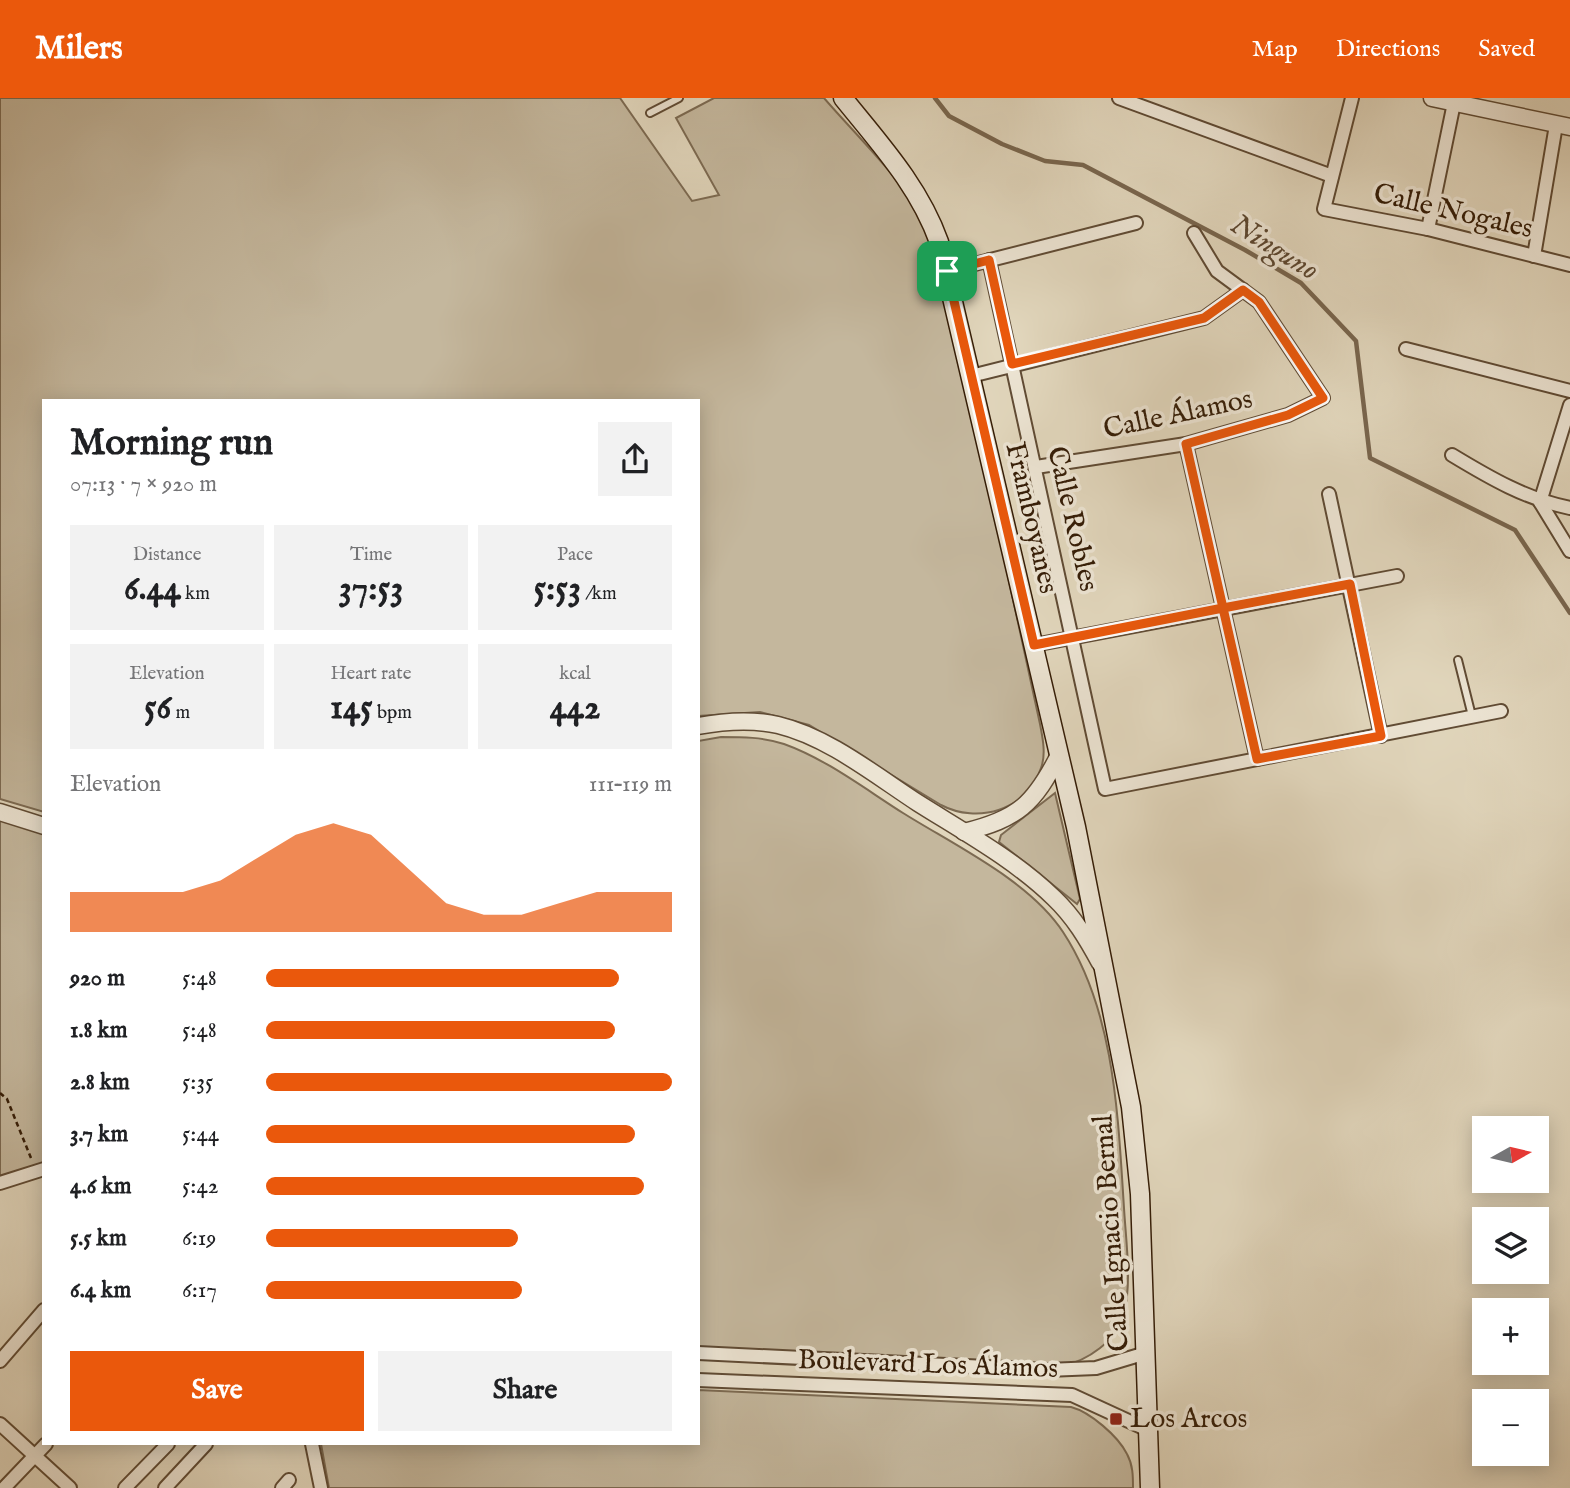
<!DOCTYPE html>
<meta charset="utf-8">
<style>
body{margin:0;font-family:"IM FELL English",serif;background:#f2f2f2;color:#202124;height:100vh;display:flex;flex-direction:column;font-size:26px;white-space:nowrap}
*{box-sizing:border-box;margin:0}
p{font-size:23px;color:#757577}
.icon{flex:none;width:38px;height:38px;fill:none;stroke:currentColor;stroke-width:2;stroke-linecap:round;stroke-linejoin:round}
.map{position:relative;flex:1;overflow:hidden}
.sheet{position:absolute;left:42px;top:301px;width:658px;height:1046px;display:flex;flex-direction:column;background:#fff;border-radius:0px;box-shadow:0 4px 18px #0003}
.sheet>*{flex:none}
.needle{width:46px;rotate:82deg}
.tools{position:absolute;left:1472px;top:1018px;display:grid;gap:14px}
.tools a{display:grid;place-items:center;width:77px;height:77px;border-radius:0px;background:#fff;box-shadow:0 4px 18px #0003;font-size:35px}
.pin{position:absolute;display:grid;place-items:center;width:60px;height:60px;color:#fff;margin:-30px;border-radius:14px;box-shadow:0 4px 10px #0006}
.round{display:grid;place-items:center;flex:none;width:74px;height:74px;border-radius:0px;background:#f2f2f2}
.summary{display:flex;align-items:center;justify-content:space-between;height:119px;padding:0 28px}
h1{font-size:38px;font-weight:700;line-height:52px}
.figures{display:grid;grid-template-columns:repeat(3,1fr);gap:10px;height:119px;padding:7px 28px}
.figures div{display:grid;align-content:center;border-radius:0px;background:#f2f2f2;text-align:center}
.figures b{font-size:35px;font-weight:700}
.figures small{font-size:19px;font-weight:400}
.figures p{font-size:19px}
.chart{height:196px;padding:14px 28px}
.chart p{display:flex;justify-content:space-between}
.chart svg{width:100%;height:126px;margin-top:7px;fill:#ea580c;opacity:.7}
.button{display:flex;gap:14px;margin-top:auto;padding:14px 28px}
.button a{flex:1;height:80px;border-radius:0px;background:#ea580c;color:#fff;font-size:28px;font-weight:700;line-height:80px;text-align:center}
.button a+a{background:#f2f2f2;color:#202124}
ul{padding:0 28px;list-style:none;font-size:23px}
li{display:grid;grid-template-columns:112px 84px 1fr;align-items:center;height:52px}
li i{height:18px;border-radius:9px;background:#ea580c}
header{display:flex;align-items:center;gap:42px;box-sizing:border-box;height:98px;padding:0 35px;background:#ea580c;color:#fff}
header strong{font-size:33px}
nav{display:flex;gap:38px;margin-inline-start:auto;font-size:24px}
.map>svg:first-child{display:block}
.green{fill:#c4b79d;stroke:#7c6a52;stroke-width:2}
.lines{fill:none;stroke-linecap:round;stroke-linejoin:round}
.stream{stroke:#79664e;stroke-width:4.5}
.service-casing{stroke:#604b34;stroke-width:10}
.minor-casing{stroke:#604b34;stroke-width:16}
.tertiary-casing{stroke:#604b34;stroke-width:19}
.secondary-casing{stroke:#351d07;stroke-width:21}
.path{stroke:#351d07;stroke-width:2.5;stroke-dasharray:5 3.5;stroke-linecap:butt}
.service{stroke:#ece4d3;stroke-width:6}
.minor{stroke:#ece4d3;stroke-width:12}
.tertiary{stroke:#ece4d3;stroke-width:16}
.secondary{stroke:#ece4d3;stroke-width:18}
.route-casing{stroke:#fff;stroke-width:14}
.route{stroke:#ea580c;stroke-width:9}
.poi-dot{fill:#8f2418;stroke:#ece4d3;stroke-width:2.5}
.labels{text-anchor:middle;dominant-baseline:central;stroke-width:7;stroke-linejoin:round;paint-order:stroke}
.street-label{font-size:28px;fill:#351d07;stroke:#ece4d3}
.poi-label{font-size:28px;fill:#351d07;stroke:#ece4d3;text-anchor:start}
.water-label{font-size:30px;font-style:italic;fill:#5d4831;stroke:#ece4d3}
</style>
<header>
<strong>Milers</strong>
<nav><a>Map</a><a>Directions</a><a>Saved</a></nav>
</header>
<div class="map">
<svg width="1570" height="1390" viewBox="0 0 1570 1390">
<rect width="100%" height="100%" fill="#e1d6bc"/>
<filter id="stains"><feTurbulence type="fractalNoise" baseFrequency=".00286" numOctaves="4"/><feColorMatrix values="0 0 0 0 .2 0 0 0 0 .09 0 0 0 0 .02 0 0 0 .5 -.17"/></filter>
<radialGradient id="worn" r=".72"><stop offset=".6" stop-color="#630" stop-opacity="0"/><stop offset="1" stop-color="#630" stop-opacity=".3"/></radialGradient>
<g class="green">
<path d="M0,0H620L692,103L719,97L676,20L714,0H824C856,37 894,73 919,114C933,137 938,167 946,192L1040,626C1043,641 1046,657 1041,670C1027,713 977,726 941,707L809,627L760,614L698,618V303H44V714L0,701Z"/>
<path d="M721,639C742,639 763,639 784,646C826,661 865,691 903,715C954,747 1030,783 1063,834C1115,913 1118,1019 1124,1110C1126,1144 1132,1183 1124,1216C1117,1243 1087,1263 1062,1268L698,1250V643Z"/>
<polygon points="1055,695 1080,801 1077,806 999,744 1001,737"/>
<polygon points="0,721 44,734 44,1066 0,1079"/>
<path d="M698,1292L1071,1309C1090,1314 1118,1338 1127,1356C1133,1367 1133,1378 1133,1390H329L321,1346H698Z"/>
</g>
<g class="lines">
<polyline class="stream" points="935,0 949,18 1002,46 1045,63 1083,67 1245,152 1301,185 1356,243 1370,360 1515,432 1570,515"/>
<defs>
<g id="service">
<polyline points="650,15 679,0"/>
<polyline points="1458,562 1472,618"/>
</g>
<g id="minor">
<polyline points="1119,0 1332,78"/>
<polyline points="1352,0 1324,111 1428,131 1570,167"/>
<polyline points="1428,131 1454,5"/>
<polyline points="1534,158 1556,27"/>
<polyline points="989,162 1105,691 1501,613"/>
<polyline points="947,173 1136,125"/>
<polyline points="1406,251 1570,293"/>
<polyline points="971,278 1204,220 1243,192"/>
<polyline points="1186,346 1257,661"/>
<path d="M1452,357C1490,380 1526,401 1570,410"/>
<polyline points="1036,369 1186,346 1288,317 1323,300 1259,204 1217,173 1194,135"/>
<polyline points="1329,396 1381,638"/>
<polyline points="1540,404 1570,307"/>
<polyline points="1540,404 1570,453"/>
<polyline points="1034,547 1397,478"/>
<polyline points="0,1085 44,1071"/>
<polyline points="698,1255 1047,1272 1096,1270 1146,1255"/>
<polyline points="0,1263 44,1212"/>
<polyline points="698,1282 1072,1297 1148,1332"/>
<polyline points="0,1326 70,1390"/>
<polyline points="312,1346 321,1390"/>
<polyline points="4,1390 46,1346"/>
<polyline points="125,1390 168,1346"/>
<polyline points="165,1390 206,1346"/>
<polyline points="282,1390 289,1382"/>
</g>
<g id="tertiary">
<polyline points="1432,0 1570,29"/>
<path d="M698,628C725,623 751,621 778,627C828,639 875,677 918,705C964,734 1015,762 1054,800C1074,819 1087,841 1100,865"/>
<polyline points="0,714 44,728"/>
<path d="M964,734C1018,721 1034,706 1059,657"/>
</g>
<path id="secondary" d="M843,0C880,46 919,88 939,144L1076,729L1131,1009L1140,1096L1150,1390"/>
</defs>
<use href="#service" class="service-casing"/>
<use href="#minor" class="minor-casing"/>
<use href="#tertiary" class="tertiary-casing"/>
<use href="#secondary" class="secondary-casing"/>
<polyline class="path" points="0,995 7,1001 31,1060"/>
<use href="#service" class="service"/>
<use href="#minor" class="minor"/>
<use href="#tertiary" class="tertiary"/>
<use href="#secondary" class="secondary"/>
</g>
<g class="lines">
<defs>
<polyline id="route" points="947,173 1034,547 1223,510 1257,661 1381,638 1350,486 1223,510 1186,346 1288,317 1323,300 1259,204 1243,192 1204,220 1012,266 989,162 947,173"/>
</defs>
<use href="#route" class="route-casing"/>
<use href="#route" class="route"/>
</g>
<rect class="poi-dot" x="1109" y="1314" width="14" height="14" rx="3.5"/>
<g class="labels">
<g class="street-label">
<text transform="translate(1453 114) rotate(13)">Calle Nogales</text>
<text transform="translate(1178 317) rotate(-12)">Calle Álamos</text>
<text transform="translate(1031 420) rotate(77)">Framboyanes</text>
<text transform="translate(1072 421) rotate(77)">Calle Robles</text>
<text transform="translate(1112 1135) rotate(-94)">Calle Ignacio Bernal</text>
<text transform="translate(928 1267) rotate(2)">Boulevard Los Álamos</text>
</g>
<g class="poi-label">
<text x="1130" y="1321">Los Arcos</text>
</g>
<g class="water-label">
<text transform="translate(1274 150) rotate(32)">Ninguno</text>
</g>
</g>
<rect width="100%" height="100%" filter="url(#stains)"/>
<rect width="100%" height="100%" fill="url(#worn)"/>
</svg>
<div class="tools">
<a><svg class="needle" viewBox="-14 -14 28 28"><path d="M0-13l5 13h-10z" fill="#e53935"/><path d="M0 13l5-13h-10z" fill="#757577"/></svg></a>
<a><svg class="icon" aria-label="layers" viewBox="0 0 24 24"><path d="M12 4l9 5-9 5-9-5zM3 14l9 5 9-5"/></svg></a>
<a>+</a>
<a>−</a>
</div>
<div class="pin" style="left:947px;top:173px;background:#1e9e55"><svg class="icon" aria-label="arrive" viewBox="0 0 24 24"><path d="M6 21V4h12l-3 4 3 4H6"/></svg></div>
<section class="sheet">
<div class="summary"><div><h1>Morning run</h1><p>07:13 · 7 × 920 m</p></div><a class="round"><svg class="icon" aria-label="share" viewBox="0 0 24 24"><path d="M12 15V3M7 8l5-5 5 5M5 13v7h14v-7"/></svg></a></div>
<div class="figures">
<div><p>Distance</p><b>6.44<small> km</small></b></div>
<div><p>Time</p><b>37:53</b></div>
<div><p>Pace</p><b>5:53<small> /km</small></b></div>
</div>
<div class="figures">
<div><p>Elevation</p><b>56<small> m</small></b></div>
<div><p>Heart rate</p><b>145<small> bpm</small></b></div>
<div><p>kcal</p><b>442</b></div>
</div>
<div class="chart"><p><span>Elevation</span>111–119 m</p>
<svg viewBox="0 0 160 44" preserveAspectRatio="none"><path d="M0 44V30L10 30L20 30L30 30L40 26L50 18L60 10L70 6L80 10L90 22L100 34L110 38L120 38L130 34L140 30L150 30L160 30V44z"/></svg>
</div>
<ul>
<li><b>920 m</b>5:48<i style="width:87%"></i></li>
<li><b>1.8 km</b>5:48<i style="width:86%"></i></li>
<li><b>2.8 km</b>5:35<i style="width:100%"></i></li>
<li><b>3.7 km</b>5:44<i style="width:91%"></i></li>
<li><b>4.6 km</b>5:42<i style="width:93%"></i></li>
<li><b>5.5 km</b>6:19<i style="width:62%"></i></li>
<li><b>6.4 km</b>6:17<i style="width:63%"></i></li>
</ul>
<div class="button"><a>Save</a><a>Share</a></div>
</section>
</div>
